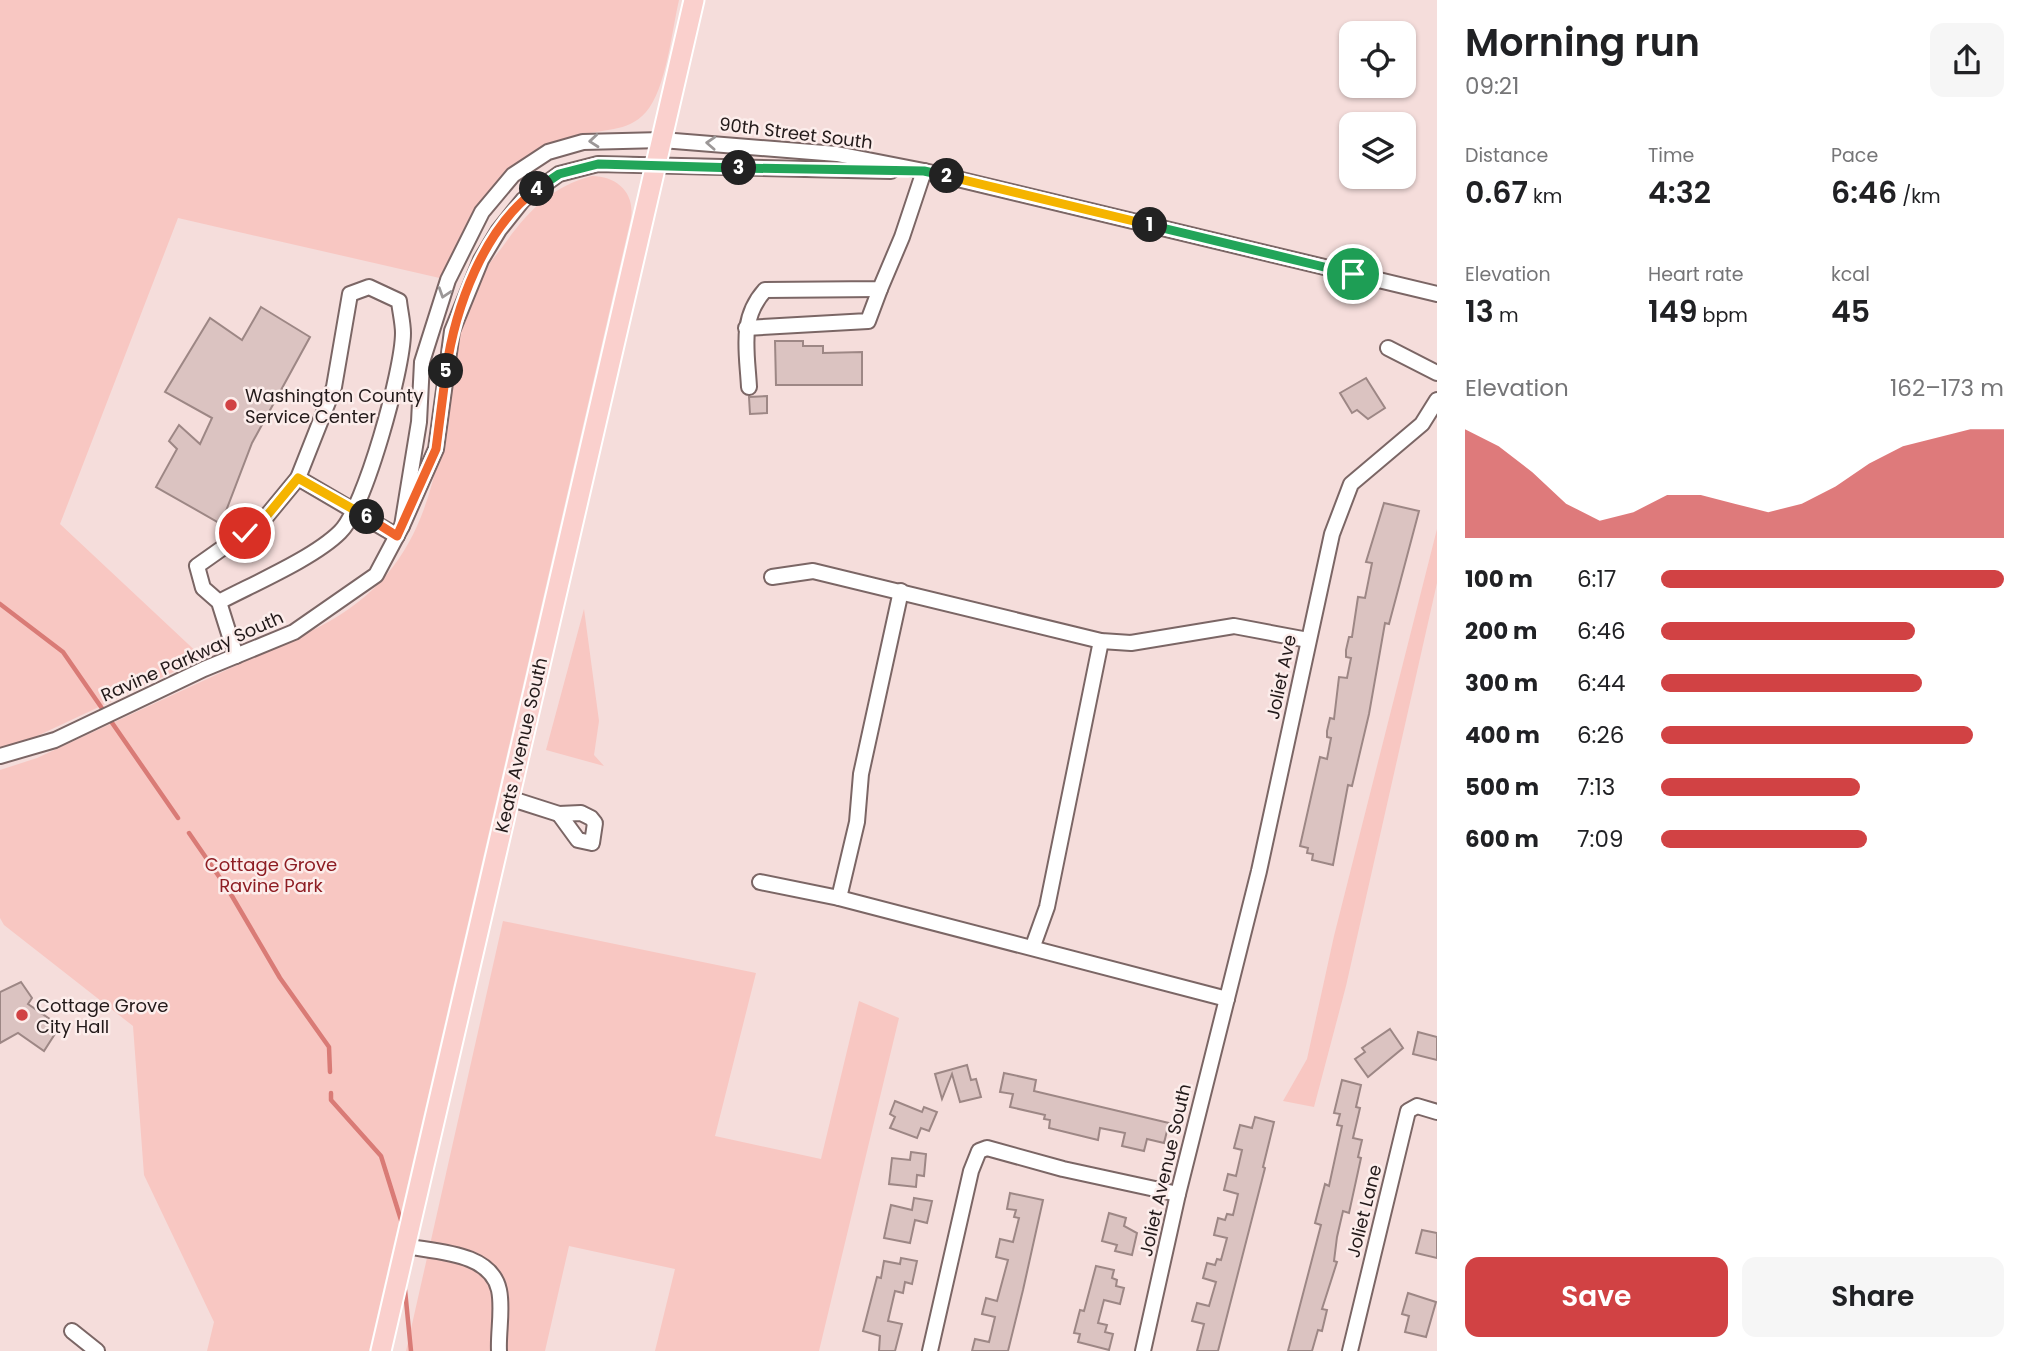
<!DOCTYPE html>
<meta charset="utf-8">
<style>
body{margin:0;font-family:Poppins,sans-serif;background:#f6f6f6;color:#202124;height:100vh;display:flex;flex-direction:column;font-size:26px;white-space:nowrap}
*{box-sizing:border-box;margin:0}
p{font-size:23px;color:#757577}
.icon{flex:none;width:38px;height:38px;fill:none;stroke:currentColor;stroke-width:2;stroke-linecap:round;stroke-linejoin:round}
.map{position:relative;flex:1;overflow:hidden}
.drawer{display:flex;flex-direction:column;background:#fff;width:595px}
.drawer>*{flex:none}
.controls{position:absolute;left:1339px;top:21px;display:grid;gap:14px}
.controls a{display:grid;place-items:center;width:77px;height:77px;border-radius:14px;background:#fff;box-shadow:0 2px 5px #0004;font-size:35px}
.pin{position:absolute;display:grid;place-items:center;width:60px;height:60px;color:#fff;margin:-30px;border:4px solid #fff;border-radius:50%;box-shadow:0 2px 7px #0007}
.km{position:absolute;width:35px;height:35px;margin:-18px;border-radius:50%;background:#222;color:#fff;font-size:19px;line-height:35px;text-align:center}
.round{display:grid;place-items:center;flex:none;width:74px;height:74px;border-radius:14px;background:#f6f6f6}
.overview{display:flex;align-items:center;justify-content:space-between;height:119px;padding:0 28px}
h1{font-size:38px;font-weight:600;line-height:52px}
.stats{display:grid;grid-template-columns:repeat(3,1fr);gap:10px;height:119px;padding:7px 28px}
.stats div{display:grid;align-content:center}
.stats b{font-size:30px;font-weight:600}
.stats small{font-size:19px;font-weight:400}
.stats p{font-size:19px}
.chart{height:196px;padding:14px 28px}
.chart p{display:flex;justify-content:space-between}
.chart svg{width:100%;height:126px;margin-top:7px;fill:#d14244;opacity:.7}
.action{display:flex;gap:14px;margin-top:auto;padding:14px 28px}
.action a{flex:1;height:80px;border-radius:14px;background:#d14244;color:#fff;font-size:28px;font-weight:600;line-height:80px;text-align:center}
.action a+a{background:#f6f6f6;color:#202124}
ul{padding:0 28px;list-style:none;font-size:23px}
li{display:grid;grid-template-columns:112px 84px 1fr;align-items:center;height:52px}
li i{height:18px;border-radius:9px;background:#d14244}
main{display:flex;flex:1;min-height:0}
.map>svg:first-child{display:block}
.green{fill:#f8c7c2}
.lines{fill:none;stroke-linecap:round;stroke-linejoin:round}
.stream{stroke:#d97b76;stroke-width:4.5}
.building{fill:#dbc3c1;stroke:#9d8785;stroke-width:2}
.minor-casing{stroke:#7b6665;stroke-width:18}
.major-casing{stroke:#fff;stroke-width:23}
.minor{stroke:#fff;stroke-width:14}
.major{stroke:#fad0cd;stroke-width:19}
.oneway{stroke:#9c9898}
.split-1-casing{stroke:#fff;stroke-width:14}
.split-2-casing{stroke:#fff;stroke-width:14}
.split-3-casing{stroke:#fff;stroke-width:14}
.split-4-casing{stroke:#fff;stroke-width:14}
.split-5-casing{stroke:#fff;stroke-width:14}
.split-6-casing{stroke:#fff;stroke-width:14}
.split-7-casing{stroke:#fff;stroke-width:14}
.split-1{stroke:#22a559;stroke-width:9}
.split-2{stroke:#f5b400;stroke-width:9}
.split-3{stroke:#22a559;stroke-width:9}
.split-4{stroke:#22a559;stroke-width:9}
.split-5{stroke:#f0652b;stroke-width:9}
.split-6{stroke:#f0652b;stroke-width:9}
.split-7{stroke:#f5b400;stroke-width:9}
.poi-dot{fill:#d14244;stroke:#fcedeb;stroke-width:2.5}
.labels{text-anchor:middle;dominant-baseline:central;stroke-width:5;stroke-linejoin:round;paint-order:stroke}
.street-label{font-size:18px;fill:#231a1a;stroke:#fcedeb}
.poi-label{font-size:18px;fill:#231a1a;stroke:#fcedeb;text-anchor:start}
.park-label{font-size:18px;fill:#8e1d23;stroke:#fcedeb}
</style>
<main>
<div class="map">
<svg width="1437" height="1351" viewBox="0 0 1437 1351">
<rect width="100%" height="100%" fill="#f5dddb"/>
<g class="green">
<path d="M0,0H679C672,30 666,90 646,112C627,134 602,127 578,137C491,170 481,201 444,279L178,218L60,524L203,658L35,737L0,748Z"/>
<path d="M592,176C617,176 635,193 631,218L369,1351H207L214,1322L144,1175L133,1026L4,925L0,918V770L37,758L319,627C424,573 436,484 452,377C456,348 460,312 475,285C483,270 496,256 506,242C529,210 553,186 592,176Z"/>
<polygon points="1437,529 1437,583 1346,986 1314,1107 1283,1101 1307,1059 1334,936"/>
<polygon points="584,609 599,721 594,755 604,766 546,750"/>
<polygon points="503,921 756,973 715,1136 821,1159 859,1001 899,1018 819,1351 655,1351 675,1269 569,1246 545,1351 406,1351"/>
</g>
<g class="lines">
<g class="stream">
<polyline points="0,604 63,652 178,818"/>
<polyline points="189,833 229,891 280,978 329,1047 330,1072"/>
<polyline points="331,1093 331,1100 381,1156 401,1220"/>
<polyline points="405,1290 411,1351"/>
</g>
</g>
<g class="building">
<polygon points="261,307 310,337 252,443 221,524 156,487 177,449 169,441 179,425 200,444 212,418 165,392 210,318 242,340"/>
<polygon points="775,341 803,341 803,346 823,346 823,353 862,352 862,385 776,385"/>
<polygon points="1366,378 1385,408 1368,419 1357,410 1352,413 1340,393"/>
<polygon points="767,396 767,413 750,414 749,397"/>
<polygon points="1384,503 1419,511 1389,624 1385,623 1369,714 1352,786 1348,785 1333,865 1312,860 1313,854 1307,853 1308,848 1300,846 1320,757 1327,759 1331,738 1327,737 1327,731 1330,718 1334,719 1339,677 1347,678 1351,658 1346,657 1346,650 1349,637 1352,637 1358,597 1365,598 1372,563 1366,562"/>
<polygon points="21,982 32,998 28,1004 60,1026 44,1051 18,1033 0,1043 0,992"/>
<polygon points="1390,1029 1403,1048 1368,1077 1355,1059 1365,1052 1362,1048"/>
<polygon points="1418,1032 1437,1037 1437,1060 1413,1054"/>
<polygon points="967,1065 971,1080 976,1079 981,1097 960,1102 952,1074 942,1099 935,1074"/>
<polygon points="1004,1073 1036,1080 1034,1091 1169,1123 1164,1143 1147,1139 1144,1151 1122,1146 1125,1133 1100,1128 1098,1140 1049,1128 1050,1120 1044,1119 1045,1115 1010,1107 1013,1094 1000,1092"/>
<polygon points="1342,1080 1361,1085 1356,1107 1360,1108 1353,1138 1362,1140 1358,1157 1361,1158 1349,1213 1343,1211 1337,1237 1334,1261 1337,1262 1322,1309 1327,1310 1322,1331 1318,1330 1312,1351 1288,1351 1321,1225 1315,1223 1325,1184 1329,1186 1342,1126 1337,1125 1340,1114 1334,1113"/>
<polygon points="895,1101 922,1112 924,1107 937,1112 929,1131 921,1128 917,1138 890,1128 895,1117 890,1114"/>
<polygon points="1255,1117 1274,1122 1263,1167 1265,1168 1218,1351 1197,1351 1204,1324 1192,1321 1197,1303 1209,1306 1216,1282 1203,1278 1207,1263 1215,1265 1217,1259 1221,1260 1227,1238 1214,1235 1218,1218 1225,1220 1227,1214 1233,1215 1238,1194 1224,1190 1228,1174 1236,1176 1242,1150 1234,1148 1240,1125 1252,1128"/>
<polygon points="911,1152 926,1154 924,1176 917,1175 916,1187 889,1184 892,1158 910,1160"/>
<polygon points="1010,1193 1043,1200 1023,1290 1008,1351 972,1351 975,1339 989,1342 995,1317 982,1314 986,1298 997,1301 1008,1260 996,1257 1000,1239 1013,1242 1019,1218 1014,1217 1016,1210 1007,1209"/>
<polygon points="914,1198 932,1201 927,1223 915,1220 910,1243 884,1238 891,1205 912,1210"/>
<polygon points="1109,1213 1126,1218 1124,1226 1137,1233 1132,1255 1115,1251 1117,1245 1102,1241"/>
<polygon points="1422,1230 1437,1233 1437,1258 1416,1253"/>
<polygon points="901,1258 917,1261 912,1284 905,1282 903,1293 895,1291 888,1321 902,1324 895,1351 879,1351 880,1336 863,1331 877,1277 881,1278 884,1261 900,1264"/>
<polygon points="1096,1266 1114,1270 1112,1278 1117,1280 1116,1286 1124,1288 1120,1304 1104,1300 1098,1323 1107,1325 1105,1332 1113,1334 1109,1350 1078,1342 1080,1334 1074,1333 1080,1310 1084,1311"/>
<polygon points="1408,1293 1436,1302 1426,1337 1405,1332 1409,1316 1402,1314"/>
</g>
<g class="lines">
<defs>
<g id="minor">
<polyline points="746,328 868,321 880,289"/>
<polyline points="1388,348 1437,373"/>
<path d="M749,387C747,350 739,319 765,290L880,289L902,237L924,171"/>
<polyline points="298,478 397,536"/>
<polyline points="402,526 419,422 422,362 448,280 482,212 513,175 548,152 583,142 662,140 837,154 924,171 1437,294"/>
<polyline points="772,577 813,571 1101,641 1131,643 1234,626 1308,640"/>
<path d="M219,602L203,588L197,566L265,518L298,478L334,387L350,294L369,287L399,301C400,311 403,323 403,333C403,369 365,508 340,532C314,558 253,584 219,602L236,656"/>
<polyline points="0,756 55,740 204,669 294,632 376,575 402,526 436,449 452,331 481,260 499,230 523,200 559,174 598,164 891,171"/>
<polyline points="509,798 559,814"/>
<polygon points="581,813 591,818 595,823 592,843 578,840 559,814"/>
<polyline points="760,882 839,898 1227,999"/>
<polyline points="839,898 857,822 861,774 901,591"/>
<polyline points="1033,946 1047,907 1101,641"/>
<path d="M405,1246C435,1252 491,1252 499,1290C503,1309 498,1332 499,1351"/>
<polyline points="72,1331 97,1351"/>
<polyline points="930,1351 971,1171 979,1151 987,1148 1063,1169 1178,1194"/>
<polyline points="1143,1351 1178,1194 1259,871 1332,534 1351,484 1422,424 1437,400"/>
<polyline points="1350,1351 1408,1111 1417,1106 1437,1112"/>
</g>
<polyline id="major" points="381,1351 694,0"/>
</defs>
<use href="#minor" class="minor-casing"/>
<use href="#major" class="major-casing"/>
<use href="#minor" class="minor"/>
<use href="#major" class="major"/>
</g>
<defs><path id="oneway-chevron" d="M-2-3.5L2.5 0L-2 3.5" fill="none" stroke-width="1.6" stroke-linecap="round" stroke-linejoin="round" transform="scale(1.75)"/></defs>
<g class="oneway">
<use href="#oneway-chevron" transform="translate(594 141) rotate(175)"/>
<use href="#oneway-chevron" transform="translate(711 143) rotate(-177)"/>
<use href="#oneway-chevron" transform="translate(444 293) rotate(108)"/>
</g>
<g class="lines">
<defs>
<polyline id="split-1" points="1150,225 1353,274"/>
<polyline id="split-2" points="947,176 1150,225"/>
<polyline id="split-3" points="739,168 924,171 947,176"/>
<polyline id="split-4" points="537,189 559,174 598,164 739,168"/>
<path id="split-5" d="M446,371C455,308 483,229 537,189"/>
<polyline id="split-6" points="367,517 397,536 436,449 446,371"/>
<polyline id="split-7" points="245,533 265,518 298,478 367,517"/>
</defs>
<use href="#split-1" class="split-1-casing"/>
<use href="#split-2" class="split-2-casing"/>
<use href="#split-3" class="split-3-casing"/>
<use href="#split-4" class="split-4-casing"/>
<use href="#split-5" class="split-5-casing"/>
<use href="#split-6" class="split-6-casing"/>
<use href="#split-7" class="split-7-casing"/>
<use href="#split-1" class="split-1"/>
<use href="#split-2" class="split-2"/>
<use href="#split-3" class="split-3"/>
<use href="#split-4" class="split-4"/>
<use href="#split-5" class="split-5"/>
<use href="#split-6" class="split-6"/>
<use href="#split-7" class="split-7"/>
</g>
<g class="poi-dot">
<circle cx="231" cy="405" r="7"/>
<circle cx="22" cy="1015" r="7"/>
</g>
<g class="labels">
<g class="street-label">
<text transform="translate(796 133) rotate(7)">90th Street South</text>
<text transform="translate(192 656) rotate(-24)">Ravine Parkway South</text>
<text transform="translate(1281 677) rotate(-78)">Joliet Ave</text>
<text transform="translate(521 745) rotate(-77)">Keats Avenue South</text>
<text transform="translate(1165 1170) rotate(-77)">Joliet Avenue South</text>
<text transform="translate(1364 1211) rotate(-76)">Joliet Lane</text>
</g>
<g class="poi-label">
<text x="245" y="395">Washington County<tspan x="245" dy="21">Service Center</tspan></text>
<text x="36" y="1005">Cottage Grove<tspan x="36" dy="21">City Hall</tspan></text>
</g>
<g class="park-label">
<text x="271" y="864">Cottage Grove<tspan x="271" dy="21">Ravine Park</tspan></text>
</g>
</g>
</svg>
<div class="controls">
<a><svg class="icon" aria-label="locate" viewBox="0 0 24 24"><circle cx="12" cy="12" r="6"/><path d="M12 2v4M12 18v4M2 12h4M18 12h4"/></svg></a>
<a><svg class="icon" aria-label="layers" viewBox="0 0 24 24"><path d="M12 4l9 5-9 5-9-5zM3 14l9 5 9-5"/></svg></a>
</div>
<div class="pin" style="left:1353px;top:274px;background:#1e9e55"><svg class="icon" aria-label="arrive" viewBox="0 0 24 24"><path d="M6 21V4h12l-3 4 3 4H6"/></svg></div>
<div class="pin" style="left:245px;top:533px;background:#d93025"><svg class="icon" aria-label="check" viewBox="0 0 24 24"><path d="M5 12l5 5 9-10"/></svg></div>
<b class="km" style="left:1150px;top:225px">1</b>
<b class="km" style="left:947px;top:176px">2</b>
<b class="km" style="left:739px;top:168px">3</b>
<b class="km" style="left:537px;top:189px">4</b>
<b class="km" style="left:446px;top:371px">5</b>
<b class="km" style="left:367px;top:517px">6</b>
</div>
<section class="drawer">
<div class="overview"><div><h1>Morning run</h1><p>09:21</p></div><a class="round"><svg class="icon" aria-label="share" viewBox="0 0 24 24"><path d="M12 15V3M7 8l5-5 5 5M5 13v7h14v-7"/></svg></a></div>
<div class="stats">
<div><p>Distance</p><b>0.67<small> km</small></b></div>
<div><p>Time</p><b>4:32</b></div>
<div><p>Pace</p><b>6:46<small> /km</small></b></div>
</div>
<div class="stats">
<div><p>Elevation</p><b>13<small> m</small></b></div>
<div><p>Heart rate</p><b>149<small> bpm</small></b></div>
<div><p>kcal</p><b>45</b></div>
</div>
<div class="chart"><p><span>Elevation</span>162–173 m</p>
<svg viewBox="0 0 160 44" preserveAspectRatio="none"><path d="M0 44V6L10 12L20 21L30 32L40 38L50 35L60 29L70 29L80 32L90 35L100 32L110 26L120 18L130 12L140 9L150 6L160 6V44z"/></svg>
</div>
<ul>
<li><b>100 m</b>6:17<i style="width:100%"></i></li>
<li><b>200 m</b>6:46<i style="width:74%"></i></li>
<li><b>300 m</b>6:44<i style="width:76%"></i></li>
<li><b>400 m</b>6:26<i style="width:91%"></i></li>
<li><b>500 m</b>7:13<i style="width:58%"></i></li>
<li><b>600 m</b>7:09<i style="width:60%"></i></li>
</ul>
<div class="action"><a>Save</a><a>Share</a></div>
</section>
</main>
